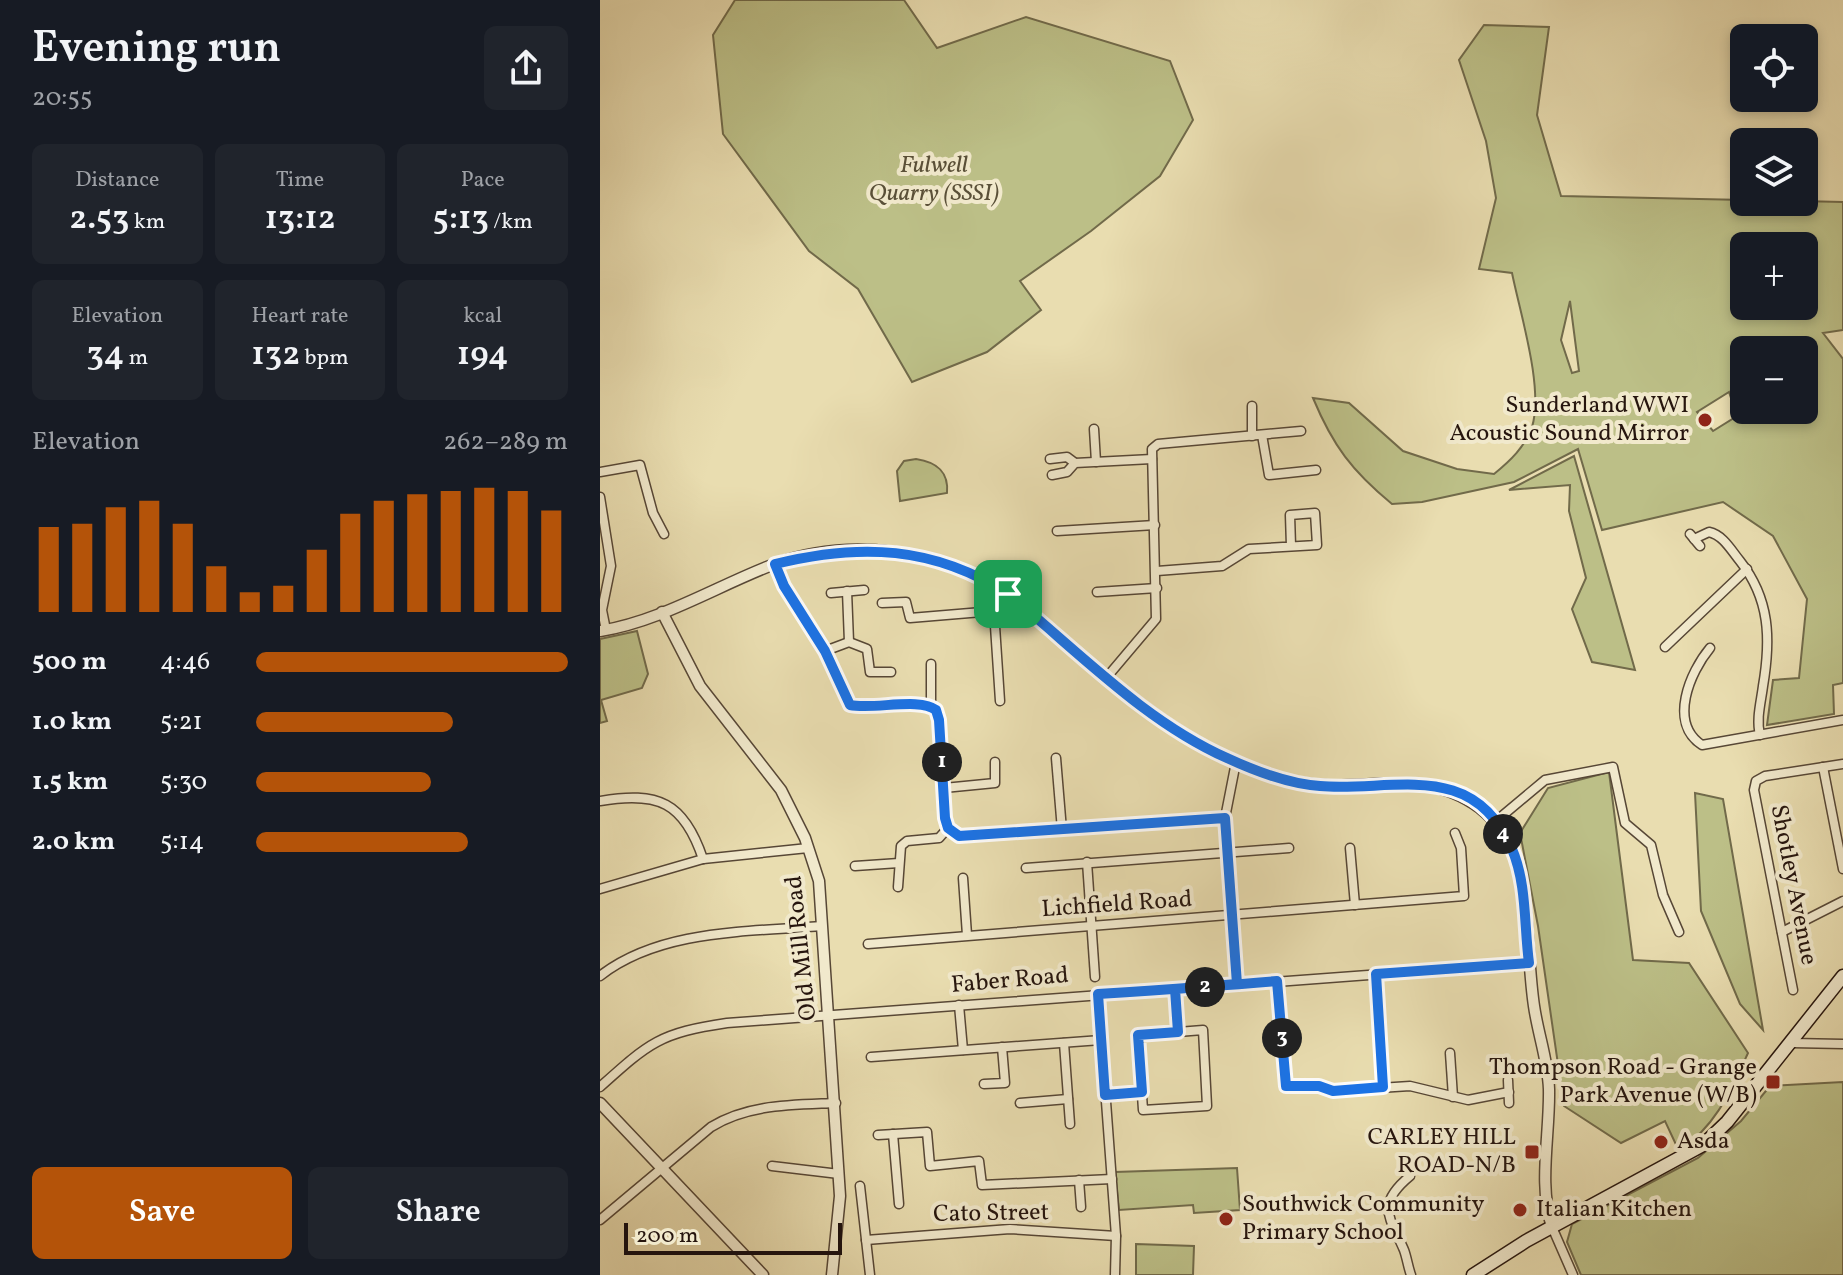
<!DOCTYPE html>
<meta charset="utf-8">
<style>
body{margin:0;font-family:Vollkorn,serif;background:#20242c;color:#f1f3f6;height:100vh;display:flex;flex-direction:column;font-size:30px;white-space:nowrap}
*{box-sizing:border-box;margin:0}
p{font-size:26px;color:#9ea1a6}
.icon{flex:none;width:44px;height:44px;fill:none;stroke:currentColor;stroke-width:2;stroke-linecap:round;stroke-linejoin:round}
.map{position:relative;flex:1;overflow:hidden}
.details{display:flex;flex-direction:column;background:#171b24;width:600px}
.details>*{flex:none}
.fabs{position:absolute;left:1130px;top:24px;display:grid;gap:16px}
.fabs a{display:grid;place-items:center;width:88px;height:88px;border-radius:12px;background:#171b24;box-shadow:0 4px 12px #0003;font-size:40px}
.scale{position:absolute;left:24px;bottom:20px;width:218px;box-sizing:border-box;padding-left:8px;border:4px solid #26150e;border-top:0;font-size:22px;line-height:28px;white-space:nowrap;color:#26150e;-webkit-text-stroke:6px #f1e9cc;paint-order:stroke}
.pin{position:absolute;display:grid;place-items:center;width:68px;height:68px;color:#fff;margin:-34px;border-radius:16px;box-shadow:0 4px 12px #0006}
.km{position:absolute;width:40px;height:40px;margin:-20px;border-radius:50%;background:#222;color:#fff;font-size:22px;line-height:40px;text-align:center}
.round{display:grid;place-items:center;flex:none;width:84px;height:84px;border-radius:12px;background:#20242c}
.head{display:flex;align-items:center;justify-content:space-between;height:136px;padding:0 32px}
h1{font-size:44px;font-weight:600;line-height:60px}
.figures{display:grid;grid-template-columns:repeat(3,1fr);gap:12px;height:136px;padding:8px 32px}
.figures div{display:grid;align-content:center;border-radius:12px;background:#20242c;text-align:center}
.figures b{font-size:34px;font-weight:600}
.figures small{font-size:22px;font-weight:400}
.figures p{font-size:22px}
.chart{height:224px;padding:16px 32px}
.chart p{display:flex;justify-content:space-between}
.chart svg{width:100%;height:144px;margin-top:8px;stroke:#b45309;stroke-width:6}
.action{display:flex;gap:16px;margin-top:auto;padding:16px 32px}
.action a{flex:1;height:92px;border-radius:12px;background:#b45309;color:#fff;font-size:32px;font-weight:600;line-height:92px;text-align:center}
.action a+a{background:#20242c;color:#f1f3f6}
ul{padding:0 32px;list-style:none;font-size:26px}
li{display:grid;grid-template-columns:128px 96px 1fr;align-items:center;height:60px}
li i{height:20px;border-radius:10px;background:#b45309}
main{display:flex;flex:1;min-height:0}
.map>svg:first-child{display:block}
.green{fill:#bcbf87;stroke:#716a4a;stroke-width:2;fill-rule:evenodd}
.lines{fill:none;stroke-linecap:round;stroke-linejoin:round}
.minor-casing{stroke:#574736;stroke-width:11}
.tertiary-casing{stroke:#574736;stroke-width:13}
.secondary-casing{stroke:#26150e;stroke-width:15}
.minor{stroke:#f1e9cc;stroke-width:8}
.tertiary{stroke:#f1e9cc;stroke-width:10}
.secondary{stroke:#f1e9cc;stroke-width:12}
.route-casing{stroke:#fff;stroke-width:16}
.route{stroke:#1a73e8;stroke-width:10}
.poi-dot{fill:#8f2418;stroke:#f1e9cc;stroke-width:3}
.labels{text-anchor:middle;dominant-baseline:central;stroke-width:8;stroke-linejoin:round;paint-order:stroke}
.park-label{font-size:24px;font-style:italic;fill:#5a5038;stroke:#f1e9cc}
.poi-label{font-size:24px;fill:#26150e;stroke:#f1e9cc;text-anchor:end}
.street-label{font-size:24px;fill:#26150e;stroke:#f1e9cc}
</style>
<main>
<section class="details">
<div class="head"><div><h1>Evening run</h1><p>20:55</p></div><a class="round"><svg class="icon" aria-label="share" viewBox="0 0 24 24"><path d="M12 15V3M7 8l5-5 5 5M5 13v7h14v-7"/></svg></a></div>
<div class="figures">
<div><p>Distance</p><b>2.53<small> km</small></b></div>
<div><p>Time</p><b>13:12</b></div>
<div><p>Pace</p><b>5:13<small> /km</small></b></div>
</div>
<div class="figures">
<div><p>Elevation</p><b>34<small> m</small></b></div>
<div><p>Heart rate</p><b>132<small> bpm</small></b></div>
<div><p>kcal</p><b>194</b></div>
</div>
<div class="chart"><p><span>Elevation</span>262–289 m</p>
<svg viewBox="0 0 160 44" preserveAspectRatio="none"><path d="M5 44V18M15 44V17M25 44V12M35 44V10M45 44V17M55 44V30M65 44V38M75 44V36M85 44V25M95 44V14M105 44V10M115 44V8M125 44V7M135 44V6M145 44V7M155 44V13"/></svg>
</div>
<ul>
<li><b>500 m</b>4:46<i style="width:100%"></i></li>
<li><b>1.0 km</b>5:21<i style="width:63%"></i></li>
<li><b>1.5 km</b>5:30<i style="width:56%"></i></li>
<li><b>2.0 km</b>5:14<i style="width:68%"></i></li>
</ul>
<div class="action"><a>Save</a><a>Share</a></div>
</section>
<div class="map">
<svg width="1243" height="1275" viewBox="0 0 1243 1275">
<rect width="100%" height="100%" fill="#e9ddb0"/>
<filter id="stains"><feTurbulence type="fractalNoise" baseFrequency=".0025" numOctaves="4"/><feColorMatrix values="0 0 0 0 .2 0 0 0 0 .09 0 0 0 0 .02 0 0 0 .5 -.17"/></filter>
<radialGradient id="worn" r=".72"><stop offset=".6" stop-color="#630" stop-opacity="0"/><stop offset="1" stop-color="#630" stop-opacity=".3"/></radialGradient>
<g class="green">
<polygon points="135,0 304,0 337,48 426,17 570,61 593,120 560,176 491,231 420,281 441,310 387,352 312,382 258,289 209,251 123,134 113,35"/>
<path d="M884,25L949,27L937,115L961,196L1243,202V330L1223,333L1243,359V683L1233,685L1234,714L1167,725L1173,680L1199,678L1207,599L1173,536L1123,502L1002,530L978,449L914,482L822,502L792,504C752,471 733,446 713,398L749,403L803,451L857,469L894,474C910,461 925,447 932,427C944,388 920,313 912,273L879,269L896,198L886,141L859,60ZM1144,246H1204V306H1144ZM970,301L979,371L972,373L961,340ZM1144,350H1204V410H1144ZM1129,392L1137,416L1113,431L1097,412Z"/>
<polygon points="974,456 1035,670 992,662 972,609 986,578 969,511 970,485 909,490"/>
<path d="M316,459C336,462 349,471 347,493L300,501L297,471L304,461Z"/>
<polygon points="37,631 48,674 42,688 1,700 7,721 0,723 0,639"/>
<path d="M1009,772L1033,960L1089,963L1148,1053C1130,1092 1116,1126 1079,1151L1065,1121L1021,1143L964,1106L938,926L920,833L948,788Z"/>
<polygon points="1095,793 1123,799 1163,1030 1140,1004 1101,911"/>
<polygon points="1243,1082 1243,1275 981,1275 967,1242 972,1224 1098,1158 1141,1121 1170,1086"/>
<polygon points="637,1168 640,1210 594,1213 593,1205 519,1210 515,1172"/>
<polygon points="536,1244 594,1246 593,1275 536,1275"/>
</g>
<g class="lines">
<defs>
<g id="minor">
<polyline points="652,406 652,436"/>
<polyline points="494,429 496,462"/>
<polyline points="662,435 669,475 716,470"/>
<polyline points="450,459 467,457 475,463"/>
<polyline points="0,472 40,465 53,513 64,534"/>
<polyline points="452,475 467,472 475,463 552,459"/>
<polyline points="0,497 11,566 2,610 6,630"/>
<polyline points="457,531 555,525"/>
<polyline points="1090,534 1100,546"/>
<path d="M1094,539L1109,532C1123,535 1131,550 1140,561C1170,599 1171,639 1163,686C1161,702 1156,719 1160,735"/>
<path d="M175,564L184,586L225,651L250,705C273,710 321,697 336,710L339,720L345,818L348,828L359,836L625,818"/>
<polyline points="557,571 622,566 649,549 717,545 715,513 690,515 691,546"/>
<polyline points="247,591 249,642"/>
<polyline points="497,592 557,588"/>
<polyline points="231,593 264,590"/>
<polyline points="282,603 306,602 310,618 394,611 408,594"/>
<polyline points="394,611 400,701"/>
<polyline points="1065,647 1147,569"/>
<path d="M1110,648C1090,672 1068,723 1102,745L1243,720"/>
<polyline points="225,651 249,642 267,649 270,672 291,672"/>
<polyline points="331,664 331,706"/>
<polyline points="507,677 556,619 552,449 558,444 701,431"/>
<polyline points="456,758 462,830"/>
<polyline points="636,762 625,818 637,984"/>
<polyline points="1223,767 1243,869"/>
<polyline points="344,788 395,783 395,762"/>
<path d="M0,801C58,791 84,802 103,859"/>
<polyline points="896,821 945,780 1013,767 1025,823 1051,845 1063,895 1079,932"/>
<polyline points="750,848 755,905"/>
<polyline points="487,862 495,977"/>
<polyline points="255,866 299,863"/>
<polyline points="426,868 689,848"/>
<polyline points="363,878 367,935"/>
<polyline points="298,887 301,846 307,841 339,838 348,828"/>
<polyline points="0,889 103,859 208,848"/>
<polyline points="1182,932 1243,901"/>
<polyline points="268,944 864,896 861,848 855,833"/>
<polyline points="776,974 783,1087"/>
<path d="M0,976C60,929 149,932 222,926"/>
<polyline points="677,981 686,1086 719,1086 733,1091 810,1086 868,1100 909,1092"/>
<polyline points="575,989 578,1032 603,1030 607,1106 543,1110 538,1035 578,1032"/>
<polyline points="1193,990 1154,790 1156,781 1165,776 1243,764"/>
<polyline points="498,994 516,1236 515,1275"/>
<polyline points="359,1005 363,1050"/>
<polyline points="464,1043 470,1124"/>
<polyline points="1192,1043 1243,1044"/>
<polyline points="850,1053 853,1097"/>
<polyline points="271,1057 501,1040"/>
<polyline points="908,1080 909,1103"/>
<polyline points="384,1084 405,1083 402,1047"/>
<path d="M0,1087C50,1042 60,1033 127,1023L929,963"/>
<polyline points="505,1095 542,1092"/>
<polyline points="420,1103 468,1099"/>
<polyline points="293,1134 299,1204"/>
<polyline points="278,1135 327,1132 330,1166 379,1161 382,1185 512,1179"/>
<polyline points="172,1166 239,1174"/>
<path d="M810,1176C775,1205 790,1217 804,1250C807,1258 808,1267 811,1275"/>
<polyline points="479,1180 481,1207"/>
<polyline points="260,1186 270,1275"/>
<path d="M0,1220L111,1127C148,1104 192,1105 236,1103"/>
<polyline points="952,1227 973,1275"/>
<polyline points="266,1240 410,1229 516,1236"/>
</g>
<g id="tertiary">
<polyline points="62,612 100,686 181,790 205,838 219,881 240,1196 232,1275"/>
<path d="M0,631C61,621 115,587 172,565C251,536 340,550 408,594C496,665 575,751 688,780C756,798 818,762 880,808C898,822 910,840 916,862C930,908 927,959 934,1006C938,1034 948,1061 949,1089C950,1135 938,1184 952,1227"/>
<polyline points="0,1103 163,1275"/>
</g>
<polyline id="secondary" points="873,1275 926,1241 1103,1145 1127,1122 1243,976"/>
</defs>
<use href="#minor" class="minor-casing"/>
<use href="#tertiary" class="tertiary-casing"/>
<use href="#secondary" class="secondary-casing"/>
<use href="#minor" class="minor"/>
<use href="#tertiary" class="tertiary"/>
<use href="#secondary" class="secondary"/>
</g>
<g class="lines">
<defs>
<path id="route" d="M408,594C334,546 260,543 175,564L184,586L225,651L250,705C273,710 320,697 336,710L339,720L345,818L348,828L359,836L625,818L637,984L575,989L578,1032L538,1035L542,1092L505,1095L498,994C558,990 618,986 677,981L686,1086H719L733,1091L783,1087L776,974L929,963C924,926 927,884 912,849C873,758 793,792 720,786C688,784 655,771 627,758C544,721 478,651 408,594"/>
</defs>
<use href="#route" class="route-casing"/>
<use href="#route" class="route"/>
</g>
<g class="poi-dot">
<circle cx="1105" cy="420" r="8"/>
<rect x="1165" y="1074" width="16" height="16" rx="4"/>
<circle cx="1061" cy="1142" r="8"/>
<rect x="924" y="1144" width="16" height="16" rx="4"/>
<circle cx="920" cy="1210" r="8"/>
<circle cx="626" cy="1219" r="8"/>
</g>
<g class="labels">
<g class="park-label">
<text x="334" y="166">Fulwell<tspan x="334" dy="28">Quarry (SSSI)</tspan></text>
</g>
<g class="poi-label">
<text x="1089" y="406">Sunderland WWI<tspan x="1089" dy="28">Acoustic Sound Mirror</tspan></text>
<text x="1157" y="1068">Thompson Road - Grange<tspan x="1157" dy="28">Park Avenue (W/B)</tspan></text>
<text x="916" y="1138">CARLEY HILL<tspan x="916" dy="28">ROAD-N/B</tspan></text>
<text x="1077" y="1142" text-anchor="start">Asda</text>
<text x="642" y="1205" text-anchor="start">Southwick Community<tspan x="642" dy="28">Primary School</tspan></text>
<text x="936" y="1210" text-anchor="start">Italian Kitchen</text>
</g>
<g class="street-label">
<text transform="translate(1193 885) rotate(79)">Shotley Avenue</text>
<text transform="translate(517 905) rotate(-4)">Lichfield Road</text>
<text transform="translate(202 948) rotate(-96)">Old Mill Road</text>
<text transform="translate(410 981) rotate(-5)">Faber Road</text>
<text transform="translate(391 1214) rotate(-1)">Cato Street</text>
</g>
</g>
<rect width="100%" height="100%" filter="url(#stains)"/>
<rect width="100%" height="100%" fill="url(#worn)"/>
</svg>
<div class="fabs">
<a><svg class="icon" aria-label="locate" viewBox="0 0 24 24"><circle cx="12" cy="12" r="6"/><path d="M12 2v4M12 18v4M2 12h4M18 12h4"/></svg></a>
<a><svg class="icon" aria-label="layers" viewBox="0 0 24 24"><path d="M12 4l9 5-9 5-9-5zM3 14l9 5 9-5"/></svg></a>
<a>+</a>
<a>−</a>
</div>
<div class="scale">200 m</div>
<div class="pin" style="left:408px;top:594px;background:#1e9e55"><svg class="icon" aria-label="arrive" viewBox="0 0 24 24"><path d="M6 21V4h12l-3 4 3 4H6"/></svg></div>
<b class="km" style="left:342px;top:762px">1</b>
<b class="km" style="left:605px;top:987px">2</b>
<b class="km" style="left:682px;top:1038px">3</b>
<b class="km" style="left:903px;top:834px">4</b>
</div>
</main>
